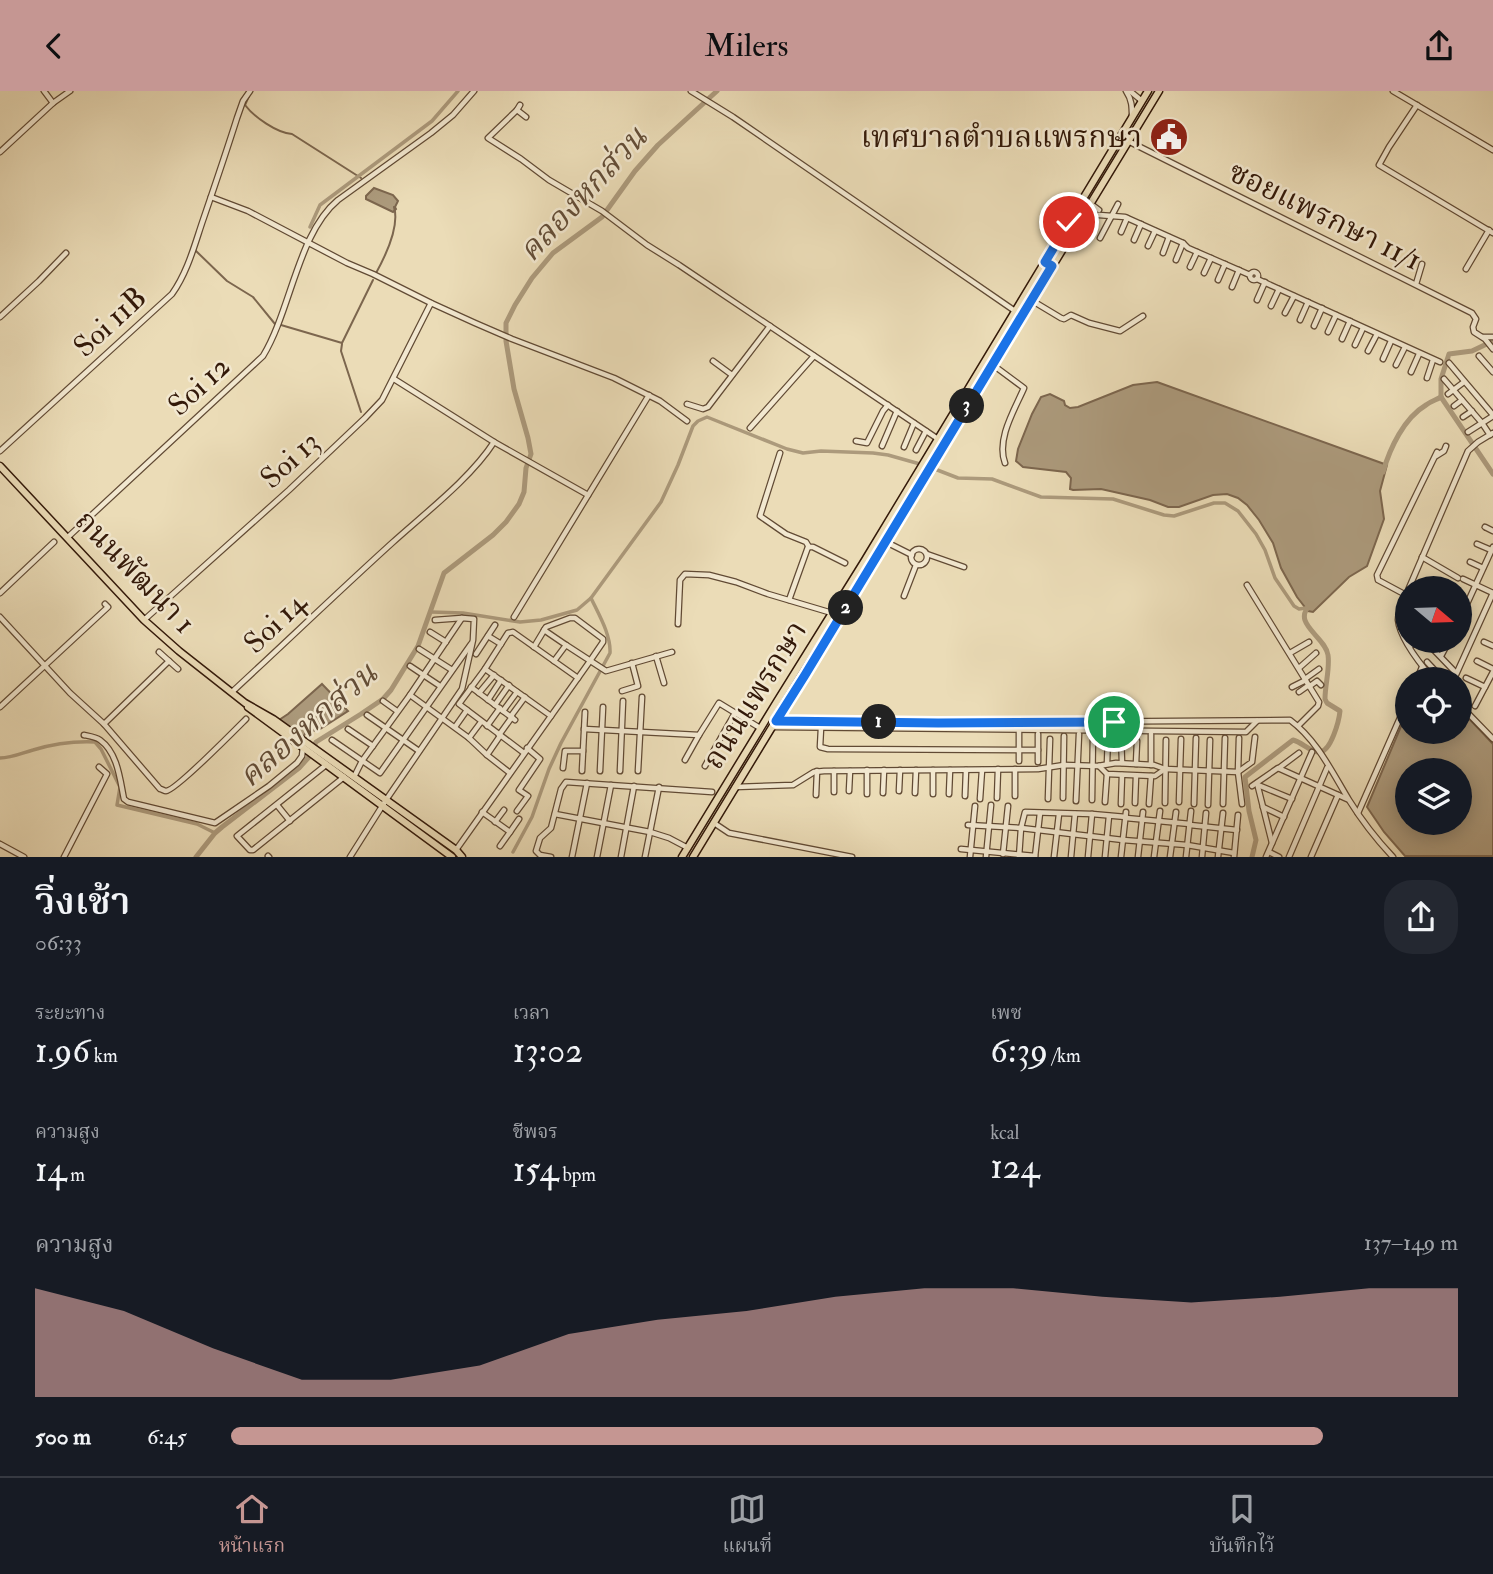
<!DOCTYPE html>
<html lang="th">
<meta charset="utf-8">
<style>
body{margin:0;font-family:"IM FELL Double Pica","Noto Serif Thai",serif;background:#242831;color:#f1f3f6;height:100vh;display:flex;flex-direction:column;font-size:26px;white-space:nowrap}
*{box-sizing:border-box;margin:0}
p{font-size:23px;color:#9ea1a6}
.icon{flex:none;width:38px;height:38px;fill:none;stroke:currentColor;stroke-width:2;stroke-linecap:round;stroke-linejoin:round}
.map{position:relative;height:766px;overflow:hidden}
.sheet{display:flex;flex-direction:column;background:#171b24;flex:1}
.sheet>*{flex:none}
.needle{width:46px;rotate:109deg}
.tools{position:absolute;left:1395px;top:485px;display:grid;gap:14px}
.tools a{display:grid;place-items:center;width:77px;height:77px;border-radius:50%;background:#171b24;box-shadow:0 4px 18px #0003;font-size:35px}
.pin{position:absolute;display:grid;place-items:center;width:60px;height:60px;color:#fff;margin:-30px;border:4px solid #fff;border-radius:50%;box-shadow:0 2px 7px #0007}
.km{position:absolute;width:35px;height:35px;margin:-18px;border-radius:50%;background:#222;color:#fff;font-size:19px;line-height:35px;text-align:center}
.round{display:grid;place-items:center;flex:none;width:74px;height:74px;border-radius:28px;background:#242831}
.summary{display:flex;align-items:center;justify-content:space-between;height:119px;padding:0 35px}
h1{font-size:38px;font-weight:600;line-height:52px}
.metrics{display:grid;grid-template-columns:repeat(3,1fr);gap:10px;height:119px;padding:7px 35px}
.metrics div{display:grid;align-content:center}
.metrics b{font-size:35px;font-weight:600}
.metrics small{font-size:19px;font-weight:400}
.metrics p{font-size:19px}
.chart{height:196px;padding:14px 35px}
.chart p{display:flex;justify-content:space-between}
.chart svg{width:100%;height:126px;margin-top:7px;fill:#c59692;opacity:.7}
ul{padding:0 35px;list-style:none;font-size:23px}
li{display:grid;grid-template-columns:112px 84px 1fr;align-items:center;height:52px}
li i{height:18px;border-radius:9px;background:#c59692}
header{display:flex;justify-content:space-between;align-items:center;height:91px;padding:0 35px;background:#c59692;color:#111;font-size:32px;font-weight:600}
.tab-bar{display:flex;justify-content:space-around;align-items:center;height:98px;border-top:2px solid #363941;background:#171b24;font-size:19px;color:#9ea1a6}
.tab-bar a{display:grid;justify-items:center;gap:4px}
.tab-bar .selected{color:#c59692}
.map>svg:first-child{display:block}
.water{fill:#ac9a7c;stroke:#7c664e;stroke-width:2;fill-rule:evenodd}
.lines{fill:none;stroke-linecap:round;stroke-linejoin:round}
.stream{stroke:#7c664e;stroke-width:2}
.canal{stroke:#ac9a7c;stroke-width:3.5}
.river{stroke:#ac9a7c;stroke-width:5}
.minor-casing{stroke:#614a34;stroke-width:7}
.major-casing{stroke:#331909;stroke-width:9}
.minor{stroke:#f2e8d0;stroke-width:4.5}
.major{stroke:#ebdcb7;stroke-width:6}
.route-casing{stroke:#fff;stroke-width:14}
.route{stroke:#1a73e8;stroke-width:9}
.labels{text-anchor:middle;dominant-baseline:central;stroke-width:5;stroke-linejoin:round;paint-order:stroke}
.poi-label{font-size:30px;fill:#331909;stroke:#f2e8d0;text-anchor:end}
.street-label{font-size:30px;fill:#331909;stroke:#f2e8d0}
.water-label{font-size:32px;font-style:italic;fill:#634d37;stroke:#f2e8d0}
</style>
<header><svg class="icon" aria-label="back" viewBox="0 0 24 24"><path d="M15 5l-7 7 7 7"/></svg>Milers<svg class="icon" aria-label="share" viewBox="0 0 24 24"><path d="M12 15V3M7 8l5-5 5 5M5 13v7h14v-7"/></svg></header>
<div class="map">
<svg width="1493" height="766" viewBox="0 0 1493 766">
<rect width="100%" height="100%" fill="#ebdcb7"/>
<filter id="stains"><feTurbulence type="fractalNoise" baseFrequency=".00286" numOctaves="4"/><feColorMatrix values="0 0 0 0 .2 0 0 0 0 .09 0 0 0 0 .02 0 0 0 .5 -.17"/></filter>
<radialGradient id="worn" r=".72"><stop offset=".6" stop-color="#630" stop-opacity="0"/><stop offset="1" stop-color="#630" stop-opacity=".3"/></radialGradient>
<g class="water">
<polygon points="374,97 393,104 398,110 395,116 396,118 393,121 366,108 366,105"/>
<polygon points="1157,291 1387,374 1380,400 1384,428 1367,475 1349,486 1313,521 1308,520 1297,506 1281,477 1273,452 1259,429 1247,414 1238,407 1227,403 1213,404 1179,416 1168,416 1150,409 1101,398 1073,399 1070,398 1071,387 1066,381 1023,376 1016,370 1018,358 1032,323 1041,306 1050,303 1064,310 1065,314 1070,317 1078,316 1133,294"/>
<polygon points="322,593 348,620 317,640 308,639 302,647 279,629 288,623"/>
<path d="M1460,618L1493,653V765H1405L1384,741L1367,716L1407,621V640H1460ZM1407,679H1460V732H1407Z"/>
</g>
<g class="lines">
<g class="stream">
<path d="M249,5L245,14C254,26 277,42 292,43L361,87"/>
<polyline points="195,159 227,190 253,206 275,233"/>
<path d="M375,184C385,166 400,136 394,116"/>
<polyline points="281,234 342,252 373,189"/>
<polyline points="342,253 341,260 361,321"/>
</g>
<g class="canal">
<polyline points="310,136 320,114 432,30 458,0"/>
<polyline points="431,521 463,522 520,531 541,529 577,519 591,507 661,411 678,374 693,335 698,330 707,326 787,358 803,362 821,360 873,362 888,364 927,375 958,387 992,388 1041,406 1113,408 1164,424 1174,425 1214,412 1225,412 1238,420 1256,443 1265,459 1275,487 1294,515 1299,518 1306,517"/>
<path d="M0,667C12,667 22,662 33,659C53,653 74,650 95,651L101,658L120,696L117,714L197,733L215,742"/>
<path d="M513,761L532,726L549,678L561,652L610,562C611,544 599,524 591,507"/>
</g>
<g class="river">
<polyline points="706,10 717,0"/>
<polyline points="1441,306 1493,383"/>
<polyline points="1441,306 1441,288 1449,263 1472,260 1493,250"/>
<path d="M1383,381C1390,357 1404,327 1426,314C1431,310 1436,309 1441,306"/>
<polyline points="196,766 215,742 222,736 299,677 309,666 316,651 361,623 383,608 391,599 418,555 444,482 493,444 506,431 519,413 524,401 526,377 531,363 528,347 514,298 506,250 506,232 515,214 532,187 553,162 602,126 635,80 658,54 705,11"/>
<path d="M1252,766L1256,749L1249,720L1245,686L1293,649C1302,651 1311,662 1320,661C1331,660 1339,630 1340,620L1327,612L1325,608C1325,593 1330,578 1328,564C1325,545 1290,532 1311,513"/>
</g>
<defs>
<g id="minor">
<polyline points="44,0 53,12"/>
<polyline points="691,0 733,26 1015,220"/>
<path d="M1126,0C1132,9 1132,16 1132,26"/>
<polyline points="1130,0 1142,10"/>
<polyline points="1393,0 1493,59"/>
<polyline points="520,14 517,19 488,47 521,68 549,89 602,120 647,154 679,174 938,348"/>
<polyline points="1417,14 1389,56 1379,74 1493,142"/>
<polyline points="517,19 526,26"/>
<polyline points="1128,50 1472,222 1476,228 1473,236 1474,241 1485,248 1493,258"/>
<polyline points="0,61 53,12 70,0"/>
<polyline points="211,106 248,120 347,172 373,183 431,212 475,232 512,248 614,287 660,310 687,330"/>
<polyline points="1091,113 1099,119"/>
<polyline points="1099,124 1125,126 1183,152 1188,157 1250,184"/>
<polyline points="1121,141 1127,127"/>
<polyline points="1100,147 1118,113"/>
<polyline points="1134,149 1141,133"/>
<polyline points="1148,155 1155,140"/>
<polyline points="1163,162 1169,146"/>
<polyline points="1176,169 1183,152"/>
<polyline points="1190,176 1197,161"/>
<polyline points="1466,178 1489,139"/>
<circle cx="1254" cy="185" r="4"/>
<polyline points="1204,182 1211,167"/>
<polyline points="1257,188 1440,271"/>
<polyline points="1218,189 1225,173"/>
<polyline points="1416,193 1422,173"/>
<polyline points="1232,196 1239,179"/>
<polyline points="1031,209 1061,227 1064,228 1071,224 1089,232 1120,240 1143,225"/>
<polyline points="1257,209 1265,191"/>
<polyline points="1271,215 1279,198"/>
<polyline points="1285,222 1294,205"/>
<polyline points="0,226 39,190 66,162"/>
<polyline points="1300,229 1308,211"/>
<polyline points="1314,235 1322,217"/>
<polyline points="1328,241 1336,224"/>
<polyline points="1483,246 1493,246"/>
<polyline points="1342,248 1350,230"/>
<polyline points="1355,254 1363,237"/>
<polyline points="1368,260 1377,243"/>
<polyline points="1479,265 1493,281"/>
<polyline points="1383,268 1391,250"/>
<polyline points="713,270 732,284"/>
<polyline points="1449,272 1493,324"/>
<path d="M993,274L1024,297C1015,318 996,348 1005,372"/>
<polyline points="1396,274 1405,256"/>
<polyline points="1411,281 1419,263"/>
<polyline points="1427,287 1433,269"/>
<polyline points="394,288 494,351 588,404"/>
<polyline points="1444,288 1482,332 1490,344"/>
<polyline points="1448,303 1464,291"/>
<polyline points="687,313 703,318 708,316 770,235"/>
<polyline points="1454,315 1462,309"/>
<polyline points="1463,326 1472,320"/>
<polyline points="750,337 814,265"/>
<polyline points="1468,341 1493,325"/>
<polyline points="856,350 867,352 883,320 888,314"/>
<polyline points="882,355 897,320"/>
<polyline points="904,356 914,332"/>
<polyline points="916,359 926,340"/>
<path d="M0,360L172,203C187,182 194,156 202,132C214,97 226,62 237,27L243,10L250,0"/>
<polyline points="780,362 760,425 786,443 806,451 809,456"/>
<polyline points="1436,365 1444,360 1446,355"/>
<polyline points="1485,436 1493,440"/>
<path d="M68,446L263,265C291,219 298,142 338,109L431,42L453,24L474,0"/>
<polyline points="886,451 912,464"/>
<polyline points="1477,453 1491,459"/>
<circle cx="919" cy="466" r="8"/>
<polyline points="927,463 964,476"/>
<polyline points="1422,466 1458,487"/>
<polyline points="1470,471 1483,477"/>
<polyline points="1463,488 1493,502"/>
<polyline points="1247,494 1319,611 1318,615 1298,635"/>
<polyline points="1409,497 1468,360 1478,351 1493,342"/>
<polyline points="0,502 54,451"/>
<path d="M1407,502C1404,511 1398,520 1398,529C1400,548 1421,574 1433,588"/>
<polyline points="1406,504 1378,489 1377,484 1437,361"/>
<polyline points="904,505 916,474"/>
<polyline points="1460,508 1467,511"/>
<polyline points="789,509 808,456 813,456 845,472"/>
<path d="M0,526L70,602L104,633L160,698C162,698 164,700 166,700C175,700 235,639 246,628"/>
<polyline points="514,526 649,304"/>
<polyline points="1460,528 1493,456"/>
<polyline points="144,529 289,399 365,327 382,309 431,212"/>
<polyline points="678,533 680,489 685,483 709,484 736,491 768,503 832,522"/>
<polyline points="544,539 566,554"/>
<polyline points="430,541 446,551"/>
<polyline points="488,545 501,553"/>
<polyline points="1484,551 1493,555"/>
<polyline points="1410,555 1420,550"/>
<polyline points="1431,556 1456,582"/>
<polyline points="419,558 452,579"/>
<polyline points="1290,562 1309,551"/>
<polyline points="476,563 495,534"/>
<polyline points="656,565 664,592"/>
<polyline points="1441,565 1449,550"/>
<polyline points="169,570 178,578"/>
<polyline points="554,570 566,554 606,580 672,561"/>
<polyline points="1477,570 1493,578"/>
<polyline points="1427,571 1443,588"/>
<polyline points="410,575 440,595"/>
<polyline points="1299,577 1316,562"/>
<polyline points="485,578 551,625"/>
<polyline points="1466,587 1485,596"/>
<polyline points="1305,588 1319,578"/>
<polyline points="1417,588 1422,576"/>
<polyline points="1454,588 1493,502"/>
<polyline points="1310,595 1317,590 1321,594"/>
<polyline points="471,596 515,629"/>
<polyline points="1292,596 1306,589"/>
<polyline points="622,600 638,595 632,572"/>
<path d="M232,601C285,552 338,501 392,452C424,423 471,387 494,351"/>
<polyline points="1299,601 1309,594"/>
<polyline points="479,602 494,584"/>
<polyline points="410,604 469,647 487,664 510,682"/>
<polyline points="488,609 501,589"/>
<polyline points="383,610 397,620"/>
<polyline points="495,614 509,594"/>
<polyline points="1460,614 1493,648"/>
<polyline points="1475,615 1493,581"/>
<polyline points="0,616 108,516 105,513"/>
<polyline points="503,620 517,601"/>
<polyline points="367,624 419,660"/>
<polyline points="511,625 525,606"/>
<path d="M777,630L938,632L1290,629C1317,649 1332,681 1349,709C1362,730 1376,748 1393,766"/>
<polyline points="104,633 169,570 159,561"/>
<polyline points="487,635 500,617"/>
<polyline points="455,636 467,619"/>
<polyline points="773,636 1246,641 1257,630"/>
<polyline points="821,637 820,656 828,658 1038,659"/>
<polyline points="348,638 373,655"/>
<polyline points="584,638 699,644 719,612 760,637"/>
<path d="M84,644C89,645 96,646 100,649C118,662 120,689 124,708L128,711L215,732L269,695L297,672L302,665L303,656"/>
<polyline points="499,644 512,626"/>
<polyline points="1121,644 1122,672"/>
<polyline points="469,647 481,631"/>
<polyline points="1239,647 1238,681 1242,713"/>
<polyline points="332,649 380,682 471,553"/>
<polyline points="524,662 459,613 485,578 508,542 513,541 578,587"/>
<polyline points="487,664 500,645"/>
<polyline points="685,669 699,644"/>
<polyline points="1019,670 1019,641"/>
<polyline points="1038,671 1038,643"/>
<polyline points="1107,673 1108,644"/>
<polyline points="1136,673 1137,650"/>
<polyline points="326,674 237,745 250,759 253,759 344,686"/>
<polyline points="1151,674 1151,643"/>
<polyline points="705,675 735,622"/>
<polyline points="1099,675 1107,683 1155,685 1165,678"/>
<polyline points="563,677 565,660 583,660"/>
<polyline points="1279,677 1299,662"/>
<polyline points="867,679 867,703"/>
<polyline points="933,679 933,703"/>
<polyline points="582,680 585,621"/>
<polyline points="600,680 603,616"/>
<polyline points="620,680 623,610"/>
<polyline points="638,680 642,606"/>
<polyline points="354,686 362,670 410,604 462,527"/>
<polyline points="1257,692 1272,752"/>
<polyline points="1258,694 1292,708"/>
<polyline points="1252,695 1278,677 1347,708"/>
<polyline points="735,696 793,694 814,681 824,680 1038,678 1064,674 1098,675 1116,672 1154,674 1165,678 1238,681 1252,671 1255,646"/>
<polyline points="849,700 850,680"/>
<polyline points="899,700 900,679"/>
<polyline points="834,701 834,680"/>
<polyline points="883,702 884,679"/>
<polyline points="915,702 916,679"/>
<polyline points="949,703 950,679"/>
<polyline points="816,704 817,680"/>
<polyline points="965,705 966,679"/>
<polyline points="1015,705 1015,678"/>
<polyline points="997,707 998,678"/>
<polyline points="1063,707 1064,645"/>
<polyline points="980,708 982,679"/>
<polyline points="1048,708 1050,648"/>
<polyline points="1092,709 1093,643"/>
<polyline points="1076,710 1079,643"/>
<polyline points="1105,711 1107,683"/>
<polyline points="1179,711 1181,648"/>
<polyline points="1135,712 1136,685"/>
<polyline points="1165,712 1166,649"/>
<polyline points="1121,713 1122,684"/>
<polyline points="1149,713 1151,685"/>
<polyline points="1194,713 1196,647"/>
<polyline points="1223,713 1225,647"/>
<polyline points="277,714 290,730"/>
<polyline points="1208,714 1210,649"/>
<polyline points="1263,716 1284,726"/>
<polyline points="517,720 528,705 519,699 540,668 527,657"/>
<polyline points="482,721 510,741 519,728"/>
<polyline points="1358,722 1407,611"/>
<polyline points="555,723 650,741 669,747 688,757"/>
<polyline points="1126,727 1190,733"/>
<polyline points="495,731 504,719"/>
<polyline points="714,732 729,742 852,766"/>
<polyline points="968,734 1021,737 1123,749 1187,754 1234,762"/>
<polyline points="1190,734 1237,739"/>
<polyline points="0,753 24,766"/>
<polyline points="500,755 510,741"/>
<polyline points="961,758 1035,765"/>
<polyline points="456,759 590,570 603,551 603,548 575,527 570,527 546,536 534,556"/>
<polyline points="1269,761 1279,766"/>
<polyline points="1003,763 1008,715"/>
<polyline points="268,765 269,766"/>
<polyline points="64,766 107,683 99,676"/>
<polyline points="350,766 386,709 462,598 473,549 474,528 462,527 435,529"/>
<polyline points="551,766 540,764 536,760 540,747 551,737 561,698 566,691 712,701"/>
<polyline points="572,766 587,692"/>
<polyline points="597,766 611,694"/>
<polyline points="621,766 634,695"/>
<polyline points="645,766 659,696"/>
<polyline points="970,766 975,715"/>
<polyline points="986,766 991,714"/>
<polyline points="1019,766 1021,737 1025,721 1092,723 1126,726"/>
<polyline points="1035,766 1040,722"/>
<polyline points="1054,766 1059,723"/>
<polyline points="1071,766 1075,723"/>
<polyline points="1088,766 1092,723"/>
<polyline points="1105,766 1109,725"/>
<polyline points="1121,766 1126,721"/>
<polyline points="1138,766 1143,721"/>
<polyline points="1154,766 1160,720"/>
<polyline points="1170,766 1176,721"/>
<polyline points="1186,766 1191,720"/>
<polyline points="1202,766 1206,722"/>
<polyline points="1218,766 1223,722"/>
<polyline points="1234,766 1238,724"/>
<polyline points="1266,766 1312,661"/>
<polyline points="1289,766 1327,677"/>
<polyline points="1311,766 1338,704"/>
</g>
<g id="major">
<polyline points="0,375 144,529 179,560 245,612 273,628 456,759 462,766"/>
<polyline points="248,616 452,766"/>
<polyline points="682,766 776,612 865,469 1148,0"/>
<polyline points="693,766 1159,0"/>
</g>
</defs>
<use href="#minor" class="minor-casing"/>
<use href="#major" class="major-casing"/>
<use href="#minor" class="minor"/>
<use href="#major" class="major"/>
</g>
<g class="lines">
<defs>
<polyline id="route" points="1069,131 1045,171 1052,175 805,584 776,630 938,632 1114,631"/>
</defs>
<use href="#route" class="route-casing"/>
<use href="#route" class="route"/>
</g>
<defs>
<symbol id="civic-disc" viewBox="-11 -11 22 22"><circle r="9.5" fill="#8f2418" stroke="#f2e8d0"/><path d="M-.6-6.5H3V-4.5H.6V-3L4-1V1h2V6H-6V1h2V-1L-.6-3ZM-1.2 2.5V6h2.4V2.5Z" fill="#fff"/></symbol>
</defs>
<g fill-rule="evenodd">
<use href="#civic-disc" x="1147" y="24" width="44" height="44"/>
</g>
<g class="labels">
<g class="poi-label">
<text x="1142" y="46">เทศบาลตำบลแพรกษา</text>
</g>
<g class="street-label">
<text transform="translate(1325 125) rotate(26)">ซอยแพรกษา 11/1</text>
<text transform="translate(110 231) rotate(-43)">Soi 11B</text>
<text transform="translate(199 295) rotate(-43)">Soi 12</text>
<text transform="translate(290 369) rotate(-43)">Soi 13</text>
<text transform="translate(135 481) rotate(46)">ถนนพัฒนา 1</text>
<text transform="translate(275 532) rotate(-44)">Soi 14</text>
<text transform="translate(755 604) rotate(-58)">ถนนแพรกษา</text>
</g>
<g class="water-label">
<text transform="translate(583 103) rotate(-47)">คลองหกส่วน</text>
<text transform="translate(308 634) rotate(-41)">คลองหกส่วน</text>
</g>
</g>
<rect width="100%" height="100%" filter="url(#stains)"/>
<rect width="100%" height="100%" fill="url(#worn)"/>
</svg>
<div class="tools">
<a><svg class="needle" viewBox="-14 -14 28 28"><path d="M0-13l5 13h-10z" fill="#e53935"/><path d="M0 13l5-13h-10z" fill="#9ea1a6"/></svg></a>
<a><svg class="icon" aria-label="locate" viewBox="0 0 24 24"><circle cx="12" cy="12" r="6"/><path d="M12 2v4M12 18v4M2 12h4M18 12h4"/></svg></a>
<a><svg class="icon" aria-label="layers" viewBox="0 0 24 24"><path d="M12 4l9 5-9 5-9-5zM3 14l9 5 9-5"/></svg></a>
</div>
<div class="pin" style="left:1114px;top:631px;background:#1e9e55"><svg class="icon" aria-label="arrive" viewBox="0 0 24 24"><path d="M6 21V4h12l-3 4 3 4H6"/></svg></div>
<div class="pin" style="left:1069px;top:131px;background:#d93025"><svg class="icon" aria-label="check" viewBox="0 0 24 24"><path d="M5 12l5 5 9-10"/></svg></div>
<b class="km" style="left:879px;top:631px">1</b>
<b class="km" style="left:846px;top:517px">2</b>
<b class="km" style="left:967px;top:315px">3</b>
</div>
<section class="sheet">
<div class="summary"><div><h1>วิ่งเช้า</h1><p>06:33</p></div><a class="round"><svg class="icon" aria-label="share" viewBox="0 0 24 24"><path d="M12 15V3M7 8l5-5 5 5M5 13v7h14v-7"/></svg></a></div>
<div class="metrics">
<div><p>ระยะทาง</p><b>1.96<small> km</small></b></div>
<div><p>เวลา</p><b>13:02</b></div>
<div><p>เพซ</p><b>6:39<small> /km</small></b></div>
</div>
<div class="metrics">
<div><p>ความสูง</p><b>14<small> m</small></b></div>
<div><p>ชีพจร</p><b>154<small> bpm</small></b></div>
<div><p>kcal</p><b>124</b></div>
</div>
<div class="chart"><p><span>ความสูง</span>137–149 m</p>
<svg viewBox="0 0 160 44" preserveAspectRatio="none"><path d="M0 44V6L10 14L20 27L30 38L40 38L50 33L60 22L70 17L80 14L90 9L100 6L110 6L120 9L130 11L140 9L150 6L160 6V44z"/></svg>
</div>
<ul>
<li><b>500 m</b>6:45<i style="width:89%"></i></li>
</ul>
</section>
<nav class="tab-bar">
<a class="selected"><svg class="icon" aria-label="home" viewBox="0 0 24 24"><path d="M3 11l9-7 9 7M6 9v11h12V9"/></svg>หน้าแรก</a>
<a><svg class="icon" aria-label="map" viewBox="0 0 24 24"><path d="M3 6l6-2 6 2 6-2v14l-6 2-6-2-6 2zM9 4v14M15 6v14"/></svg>แผนที่</a>
<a><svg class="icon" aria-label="saved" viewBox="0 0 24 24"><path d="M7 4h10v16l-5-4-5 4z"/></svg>บันทึกไว้</a>
</nav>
